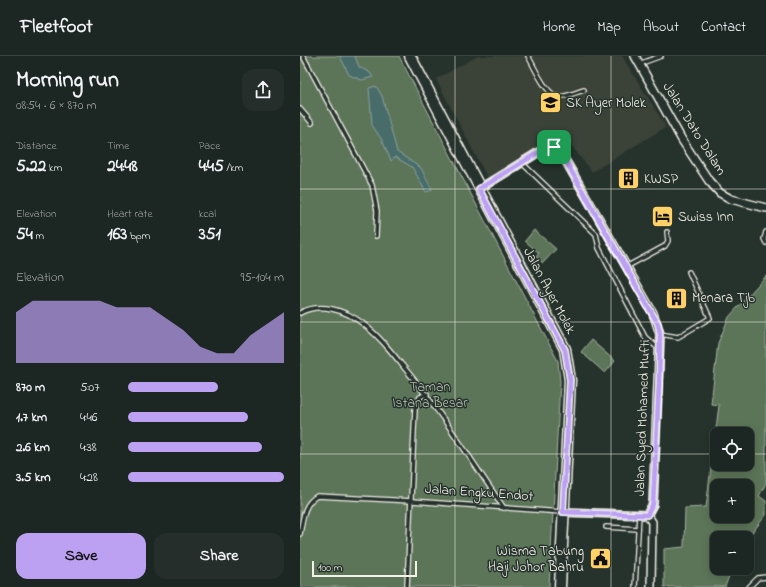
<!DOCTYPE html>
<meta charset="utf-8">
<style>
body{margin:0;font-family:"Indie Flower",sans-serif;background:#252e2a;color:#f1f3f6;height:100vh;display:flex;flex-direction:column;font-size:15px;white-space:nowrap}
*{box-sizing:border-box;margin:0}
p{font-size:13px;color:#a0a5a5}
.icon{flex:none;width:22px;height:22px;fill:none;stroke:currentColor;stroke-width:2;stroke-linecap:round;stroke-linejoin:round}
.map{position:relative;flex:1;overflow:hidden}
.panel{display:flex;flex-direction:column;background:#1c2622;width:300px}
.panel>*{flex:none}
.fabs{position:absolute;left:410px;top:371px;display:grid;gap:8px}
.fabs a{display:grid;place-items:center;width:44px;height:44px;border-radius:8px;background:#1c2622;box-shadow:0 2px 10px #0003,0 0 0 1px #3a4340;font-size:20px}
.scale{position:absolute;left:12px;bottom:10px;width:105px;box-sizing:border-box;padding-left:4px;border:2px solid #f4f1e8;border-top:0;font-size:11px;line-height:14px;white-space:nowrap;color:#f4f1e8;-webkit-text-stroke:3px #26332d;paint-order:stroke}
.pin{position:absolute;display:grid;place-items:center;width:34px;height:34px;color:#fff;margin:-17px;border-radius:8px;box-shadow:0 2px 6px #0006}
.round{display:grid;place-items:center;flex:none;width:42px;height:42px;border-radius:12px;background:#252e2a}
.head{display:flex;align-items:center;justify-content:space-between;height:68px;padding:0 16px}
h1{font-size:22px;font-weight:800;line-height:30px}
.figures{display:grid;grid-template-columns:repeat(3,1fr);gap:6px;height:68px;padding:4px 16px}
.figures div{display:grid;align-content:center}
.figures b{font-size:17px;font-weight:800}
.figures small{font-size:11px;font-weight:400}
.figures p{font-size:11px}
.chart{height:112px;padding:8px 16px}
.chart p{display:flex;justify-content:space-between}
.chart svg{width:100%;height:72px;margin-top:4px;fill:#bca0f2;opacity:.7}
.cta{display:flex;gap:8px;margin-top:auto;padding:8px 16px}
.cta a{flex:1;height:46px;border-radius:12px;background:#bca0f2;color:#111;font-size:16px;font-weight:800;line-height:46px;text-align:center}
.cta a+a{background:#252e2a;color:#f1f3f6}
ul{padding:0 16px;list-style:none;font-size:13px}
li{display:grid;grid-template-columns:64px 48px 1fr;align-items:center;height:30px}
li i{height:10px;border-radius:5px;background:#bca0f2}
header{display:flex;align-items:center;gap:24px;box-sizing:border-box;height:56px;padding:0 20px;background:#1c2622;border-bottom:1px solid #3a4340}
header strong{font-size:19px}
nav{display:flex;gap:22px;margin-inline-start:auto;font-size:14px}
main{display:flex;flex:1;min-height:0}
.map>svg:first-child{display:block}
.built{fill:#3b4239}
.green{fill:#5b7459;stroke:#a8b2a0;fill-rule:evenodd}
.water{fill:#476c6b;stroke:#8ca19d}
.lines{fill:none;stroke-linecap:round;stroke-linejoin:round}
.lane-casing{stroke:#f4f1e8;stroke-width:6}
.street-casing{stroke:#f4f1e8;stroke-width:10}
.secondary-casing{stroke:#f4f1e8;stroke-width:13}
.lane{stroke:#26332d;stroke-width:3.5}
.street{stroke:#26332d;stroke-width:7}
.secondary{stroke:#26332d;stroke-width:10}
.route-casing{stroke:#fff;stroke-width:8}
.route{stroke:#bca0f2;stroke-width:5}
.grid{fill:none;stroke:#f4f1e8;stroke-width:1;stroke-opacity:0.55}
.labels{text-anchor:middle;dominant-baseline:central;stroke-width:3;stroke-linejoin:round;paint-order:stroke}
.poi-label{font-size:14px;fill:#f4f1e8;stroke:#26332d;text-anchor:start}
.street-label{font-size:14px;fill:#f4f1e8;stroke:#26332d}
.park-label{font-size:14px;fill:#b7bfaf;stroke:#26332d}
</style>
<header>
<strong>Fleetfoot</strong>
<nav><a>Home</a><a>Map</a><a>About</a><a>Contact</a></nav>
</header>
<main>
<section class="panel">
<div class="head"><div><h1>Morning run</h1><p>08:54 · 6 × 870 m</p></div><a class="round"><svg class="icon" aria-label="share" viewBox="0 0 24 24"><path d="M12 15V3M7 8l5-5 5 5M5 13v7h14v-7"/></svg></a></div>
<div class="figures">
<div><p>Distance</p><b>5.22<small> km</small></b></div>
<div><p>Time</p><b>24:48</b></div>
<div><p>Pace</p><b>4:45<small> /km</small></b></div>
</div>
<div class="figures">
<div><p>Elevation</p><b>54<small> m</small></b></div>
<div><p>Heart rate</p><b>163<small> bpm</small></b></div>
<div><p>kcal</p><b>351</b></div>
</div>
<div class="chart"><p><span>Elevation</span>95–104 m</p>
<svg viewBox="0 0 160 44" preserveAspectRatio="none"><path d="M0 44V13L10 6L20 6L30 6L40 6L50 6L60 10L70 10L80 10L90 17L100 24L110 34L120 38L130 38L140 27L150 20L160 13V44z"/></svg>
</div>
<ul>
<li><b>870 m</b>5:07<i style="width:58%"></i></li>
<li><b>1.7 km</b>4:46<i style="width:77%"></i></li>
<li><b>2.6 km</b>4:38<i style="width:86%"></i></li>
<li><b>3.5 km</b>4:28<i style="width:100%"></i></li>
</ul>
<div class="cta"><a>Save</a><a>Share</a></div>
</section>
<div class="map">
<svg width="466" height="531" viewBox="0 0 466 531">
<rect width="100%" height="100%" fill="#26332d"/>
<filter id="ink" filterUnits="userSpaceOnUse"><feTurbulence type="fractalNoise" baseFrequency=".025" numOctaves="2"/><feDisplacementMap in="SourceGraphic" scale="8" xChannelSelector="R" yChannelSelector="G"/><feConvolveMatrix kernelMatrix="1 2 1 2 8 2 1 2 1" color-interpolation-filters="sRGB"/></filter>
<g filter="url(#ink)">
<polygon class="built" points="178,0 322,0 366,71 292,116 263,79 188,123 136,23"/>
<g class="green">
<polygon points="0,0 99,0 258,305 260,326 249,531 0,531"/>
<polygon points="234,174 256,193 243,207 236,201 239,197 225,185"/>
<path d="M466,220V427L459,440L466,445V459L447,483L417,482V512H432L425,531H364V493L384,491L385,452L406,451L419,349L411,348L418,287L429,261ZM417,378H447V408H417ZM417,430H447V460H417Z"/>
<polygon points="291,284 315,305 305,317 281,296"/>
</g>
<g class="water">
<polygon points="40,0 55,0 59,11 69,16 73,21 62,24 49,19"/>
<polygon points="76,30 82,40 97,96 121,112 132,134 126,136 112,111 95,101 91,105 82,84 72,69 69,32"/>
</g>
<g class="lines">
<defs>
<g id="lane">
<polyline points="3,0 72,129 77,155 76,180"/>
<path d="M228,0C234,10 245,37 257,40C265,42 276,36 284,34"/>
<polyline points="339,8 361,0"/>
<polyline points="0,53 12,67"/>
<polyline points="221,106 296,178 299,192 345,281 359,293"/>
<polyline points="466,176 464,183 466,187"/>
<polyline points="326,211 365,190 368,185 367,176"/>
<path d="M0,257C20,246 45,254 62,267C78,279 90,294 102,309C140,354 171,404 204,452"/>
<polyline points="360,278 378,281 410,262 389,216"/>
<polyline points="306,471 338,473"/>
<path d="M0,478C3,463 3,448 17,440L112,445L262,456"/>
<polyline points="107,531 115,353 120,341 127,338"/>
<polyline points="335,531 339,459"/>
<polyline points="449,531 458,522 466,521"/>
</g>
<g id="street">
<polyline points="335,0 382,84 409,125 420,137 431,143 466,152"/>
<polyline points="179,133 247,91 254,91 260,95 353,257 360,278 353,448 347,459"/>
<polyline points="263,456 347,459"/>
<polyline points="347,459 352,466 351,531"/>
</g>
<polyline id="secondary" points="110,0 265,293 270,324 260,531"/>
</defs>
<use href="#lane" class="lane-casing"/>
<use href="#street" class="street-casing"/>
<use href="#secondary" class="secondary-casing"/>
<use href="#lane" class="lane"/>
<use href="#street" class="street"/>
<use href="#secondary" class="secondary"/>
</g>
</g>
<g class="lines" filter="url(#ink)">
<defs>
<polygon id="route" points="247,91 254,91 260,95 358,268 360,278 359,328 353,448 347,459 263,456 270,324 265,294 179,133"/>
</defs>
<use href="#route" class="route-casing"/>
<use href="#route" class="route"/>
</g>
<path class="grid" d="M155,0V531M311,0V531M0,133H466M0,266H466M0,398H417M447,398H466"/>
<defs>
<symbol id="school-square" viewBox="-11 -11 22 22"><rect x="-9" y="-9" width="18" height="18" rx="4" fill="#ffd166" stroke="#26332d"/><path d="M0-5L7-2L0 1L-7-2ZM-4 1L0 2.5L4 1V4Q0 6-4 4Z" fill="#111"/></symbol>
<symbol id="building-square" viewBox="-11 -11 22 22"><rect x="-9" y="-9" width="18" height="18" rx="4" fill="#ffd166" stroke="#26332d"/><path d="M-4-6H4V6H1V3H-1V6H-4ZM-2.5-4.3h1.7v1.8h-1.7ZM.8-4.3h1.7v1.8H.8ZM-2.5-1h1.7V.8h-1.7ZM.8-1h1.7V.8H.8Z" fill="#111"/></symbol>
<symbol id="hotel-square" viewBox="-11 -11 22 22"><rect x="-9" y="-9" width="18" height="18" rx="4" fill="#ffd166" stroke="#26332d"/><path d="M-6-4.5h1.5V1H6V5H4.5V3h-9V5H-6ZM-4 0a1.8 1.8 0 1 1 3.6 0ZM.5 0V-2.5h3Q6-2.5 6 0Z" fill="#111"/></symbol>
<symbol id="civic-square" viewBox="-11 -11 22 22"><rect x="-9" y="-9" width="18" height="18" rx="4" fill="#ffd166" stroke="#26332d"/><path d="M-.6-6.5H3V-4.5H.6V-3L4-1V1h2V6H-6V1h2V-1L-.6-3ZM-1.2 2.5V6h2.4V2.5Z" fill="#111"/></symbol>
</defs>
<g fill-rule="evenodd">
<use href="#school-square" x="238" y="34" width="25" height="25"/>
<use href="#building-square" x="316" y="110" width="25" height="25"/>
<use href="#hotel-square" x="350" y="148" width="25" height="25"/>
<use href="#building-square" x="364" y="230" width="25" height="25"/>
<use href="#civic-square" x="288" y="490" width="25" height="25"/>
</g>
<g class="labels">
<g class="poi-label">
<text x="266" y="47">SK Ayer Molek</text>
<text x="344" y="123">KWSP</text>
<text x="378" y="161">Swiss Inn</text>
<text x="392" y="242">Menara Tjb</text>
<text x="284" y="495" text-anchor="end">Wisma Tabung<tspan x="284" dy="16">Haji Johor Bahru</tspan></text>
</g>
<g class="street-label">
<text transform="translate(394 73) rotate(58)">Jalan Dato Dalam</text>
<text transform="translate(249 235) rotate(62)">Jalan Ayer Molek</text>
<text transform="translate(343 362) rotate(-88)">Jalan Syed Mohamed Mufti</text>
<text transform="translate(179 437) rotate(4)">Jalan Engku Endot</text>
</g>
<g class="park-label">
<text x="130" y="331">Taman<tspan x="130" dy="16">Istana Besar</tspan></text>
</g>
</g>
</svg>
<div class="fabs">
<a><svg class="icon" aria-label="locate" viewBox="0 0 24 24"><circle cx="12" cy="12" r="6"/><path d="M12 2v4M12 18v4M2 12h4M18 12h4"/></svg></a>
<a>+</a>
<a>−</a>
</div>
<div class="scale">100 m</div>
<div class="pin" style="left:254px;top:91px;background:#1e9e55"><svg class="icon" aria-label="arrive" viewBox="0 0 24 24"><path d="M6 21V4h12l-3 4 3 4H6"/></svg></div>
</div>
</main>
